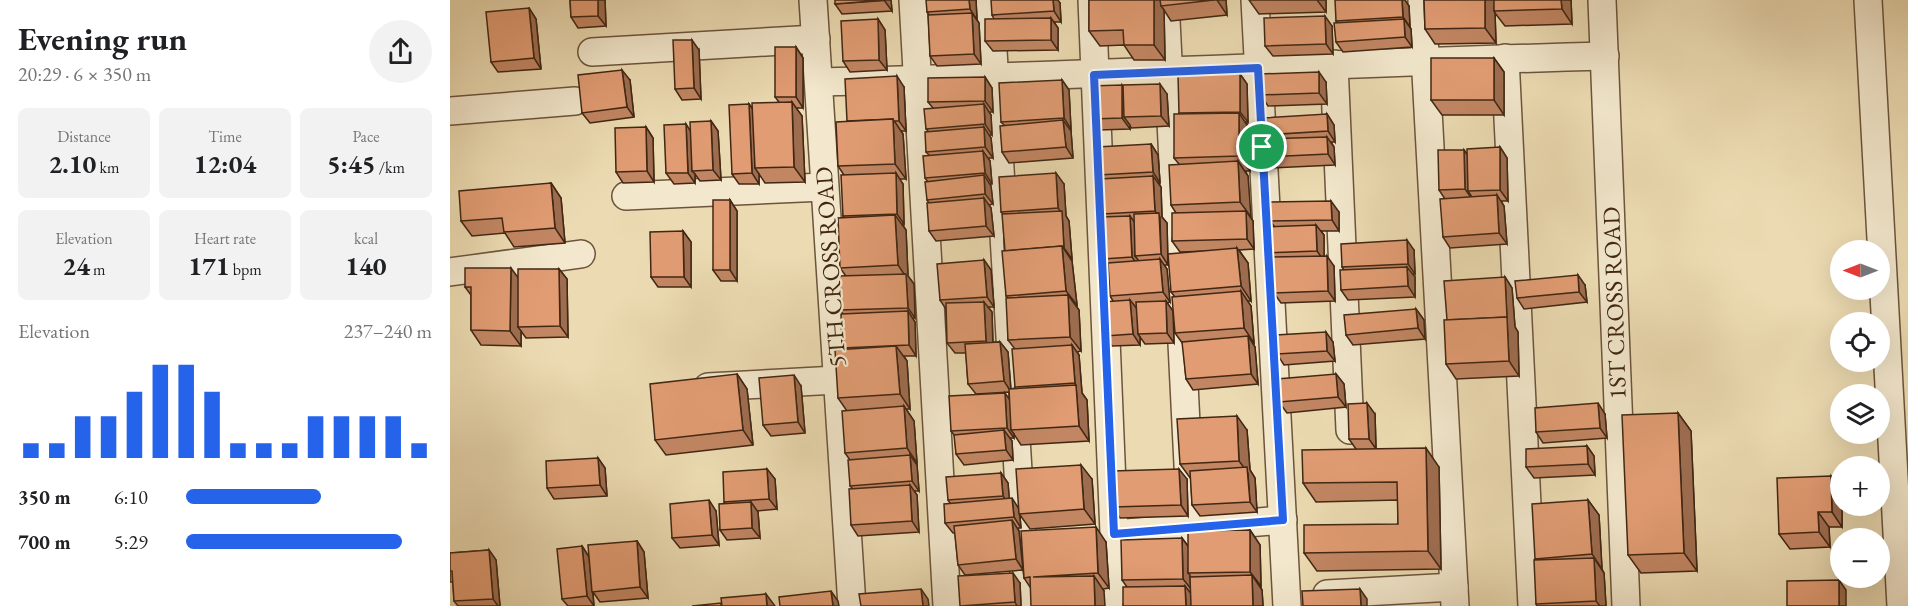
<!DOCTYPE html>
<meta charset="utf-8">
<style>
body{margin:0;font-family:"EB Garamond",serif;background:#f2f2f2;color:#202124;height:100vh;display:flex;flex-direction:column;font-size:22px;white-space:nowrap}
*{box-sizing:border-box;margin:0}
p{font-size:20px;color:#757577}
.icon{flex:none;width:33px;height:33px;fill:none;stroke:currentColor;stroke-width:2;stroke-linecap:round;stroke-linejoin:round}
.map{position:relative;flex:1;overflow:hidden}
.side{display:flex;flex-direction:column;background:#fff;width:450px}
.side>*{flex:none}
.needle{width:39px;rotate:270deg}
.fabs{position:absolute;left:1380px;top:240px;display:grid;gap:12px}
.fabs a{display:grid;place-items:center;width:60px;height:60px;border-radius:50%;background:#fff;box-shadow:0 6px 24px #0002;font-size:30px}
.pin{position:absolute;display:grid;place-items:center;width:51px;height:51px;color:#fff;margin:-26px;border:3px solid #fff;border-radius:50%;box-shadow:0 2px 6px #0007}
.round{display:grid;place-items:center;flex:none;width:63px;height:63px;border-radius:32px;background:#f2f2f2}
.overview{display:flex;align-items:center;justify-content:space-between;height:102px;padding:0 18px}
h1{font-size:33px;font-weight:700;line-height:45px}
.stats{display:grid;grid-template-columns:repeat(3,1fr);gap:9px;height:102px;padding:6px 18px}
.stats div{display:grid;align-content:center;border-radius:9px;background:#f2f2f2;text-align:center}
.stats b{font-size:26px;font-weight:700}
.stats small{font-size:16px;font-weight:400}
.stats p{font-size:16px}
.chart{height:168px;padding:12px 18px}
.chart p{display:flex;justify-content:space-between}
.chart svg{width:100%;height:108px;margin-top:6px;stroke:#2563eb;stroke-width:6}
ul{padding:0 18px;list-style:none;font-size:20px}
li{display:grid;grid-template-columns:96px 72px 1fr;align-items:center;height:45px}
li i{height:15px;border-radius:8px;background:#2563eb}
main{display:flex;flex:1;min-height:0}
.map>svg:first-child{display:block}
.lines{fill:none;stroke-linecap:round;stroke-linejoin:round}
.street-casing{stroke:#6c543c;stroke-width:30}
.street{stroke:#f3e8cd;stroke-width:27}
.wall{fill:#c28663;stroke:#412714;stroke-width:1.5}
.shaded-wall{fill:#9e6d50;stroke:#412714;stroke-width:1.5}
.building{fill:#e19c73;stroke:#412714;stroke-width:1.5}
.route-casing{stroke:#fff;stroke-width:12}
.route{stroke:#2563eb;stroke-width:8}
.labels{text-anchor:middle;dominant-baseline:central;stroke-width:4.5;stroke-linejoin:round;paint-order:stroke}
.street-label{font-size:24px;fill:#412714;stroke:#f3e8cd}
</style>
<main>
<section class="side">
<div class="overview"><div><h1>Evening run</h1><p>20:29 · 6 × 350 m</p></div><a class="round"><svg class="icon" aria-label="share" viewBox="0 0 24 24"><path d="M12 15V3M7 8l5-5 5 5M5 13v7h14v-7"/></svg></a></div>
<div class="stats">
<div><p>Distance</p><b>2.10<small> km</small></b></div>
<div><p>Time</p><b>12:04</b></div>
<div><p>Pace</p><b>5:45<small> /km</small></b></div>
</div>
<div class="stats">
<div><p>Elevation</p><b>24<small> m</small></b></div>
<div><p>Heart rate</p><b>171<small> bpm</small></b></div>
<div><p>kcal</p><b>140</b></div>
</div>
<div class="chart"><p><span>Elevation</span>237–240 m</p>
<svg viewBox="0 0 160 44" preserveAspectRatio="none"><path d="M5 44V38M15 44V38M25 44V27M35 44V27M45 44V17M55 44V6M65 44V6M75 44V17M85 44V38M95 44V38M105 44V38M115 44V27M125 44V27M135 44V27M145 44V27M155 44V38"/></svg>
</div>
<ul>
<li><b>350 m</b>6:10<i style="width:55%"></i></li>
<li><b>700 m</b>5:29<i style="width:88%"></i></li>
</ul>
</section>
<div class="map">
<svg width="1458" height="606" viewBox="0 0 1458 606">
<rect width="100%" height="100%" fill="#ecdbb2"/>
<filter id="stains"><feTurbulence type="fractalNoise" baseFrequency=".00333" numOctaves="4"/><feColorMatrix values="0 0 0 0 .2 0 0 0 0 .09 0 0 0 0 .02 0 0 0 .5 -.17"/></filter>
<radialGradient id="worn" r=".72"><stop offset=".6" stop-color="#630" stop-opacity="0"/><stop offset="1" stop-color="#630" stop-opacity=".3"/></radialGradient>
<g class="lines">
<defs>
<g id="street">
<polyline points="363,0 402,606"/>
<polyline points="463,0 497,606"/>
<polyline points="540,0 576,606"/>
<polyline points="642,0 667,606"/>
<polyline points="715,0 745,606"/>
<polyline points="805,0 837,606"/>
<polyline points="972,0 1005,606"/>
<polyline points="1152,0 1176,606"/>
<polyline points="1418,0 1451,606"/>
<polyline points="142,52 366,39"/>
<polyline points="1055,58 1082,606"/>
<polyline points="884,64 900,430"/>
<path d="M369,82C631,76 893,63 1155,56"/>
<polyline points="0,111 125,101"/>
<polyline points="176,196 374,187"/>
<polyline points="0,272 131,254"/>
<polyline points="258,387 387,380"/>
<polyline points="664,534 833,520"/>
<polyline points="877,594 1004,587"/>
</g>
</defs>
<use href="#street" class="street-casing"/>
<use href="#street" class="street"/>
</g>
<g class="wall">
<polygon points="120,0 155,0 156,26 128,28 121,17"/>
<polygon points="441,0 442,11 392,14 385,4"/>
<polygon points="526,0 527,20 529,23 531,64 487,66 480,56 479,15 477,12"/>
<polygon points="639,0 776,0 777,15 721,21 714,10 715,60 684,60 674,45 650,46 639,31"/>
<polygon points="799,0 876,0 876,12 809,14"/>
<polygon points="974,0 1121,0 1122,24 1055,26 1045,13 1046,43 985,44 975,29"/>
<polygon points="610,3 611,22 604,22 608,28 608,50 543,51 535,41 544,19 542,15"/>
<polygon points="959,6 960,27 961,29 962,47 893,52 886,42 888,23 886,21"/>
<polygon points="79,8 86,19 91,69 48,72 41,62"/>
<polygon points="428,19 435,30 437,70 400,72 393,61"/>
<polygon points="882,26 883,54 823,56 815,46"/>
<polygon points="346,47 353,58 353,108 346,108 352,116 355,182 315,183 309,174 309,184 289,184 282,174 299,104 303,109 329,102 325,97"/>
<polygon points="249,50 251,99 232,100 225,89"/>
<polygon points="1044,58 1054,72 1054,115 992,115 981,100"/>
<polygon points="790,74 797,84 798,122 795,122 799,128 800,171 795,171 798,176 800,217 803,221 804,249 789,250 798,263 801,301 797,301 801,306 804,343 802,343 805,347 808,384 743,390 736,379 733,344 725,333 725,297 721,292 757,251 730,252 722,241 726,213 721,205 729,164 724,158 730,114 729,113"/>
<polygon points="535,77 542,88 543,112 539,112 541,115 542,135 539,135 541,138 543,158 538,158 540,161 542,184 539,184 541,186 543,204 539,205 541,208 544,236 486,241 479,231 479,203 477,200 478,182 475,178 479,155 476,152 478,131 476,129 483,108 478,102"/>
<polygon points="180,80 184,117 140,123 132,113"/>
<polygon points="612,80 619,90 621,129 619,129 621,131 623,158 559,163 552,152 554,125 551,122"/>
<polygon points="876,82 877,104 818,106 811,95"/>
<polygon points="454,87 456,131 451,131 453,134 456,179 449,179 453,184 454,224 452,224 456,230 458,276 464,284 465,318 462,318 465,322 466,356 454,356 457,361 460,409 456,409 464,421 467,463 466,463 467,465 469,491 464,491 467,495 469,532 408,536 401,525 402,488 400,486 400,460 395,453 397,411 388,398 393,349 392,348 393,314 390,310 396,276 390,268 394,217 393,216 394,175 388,166 397,121"/>
<polygon points="673,87 717,94 719,126 681,128 680,125 680,129 648,130 641,119"/>
<polygon points="877,114 884,125 885,142 881,142 884,147 885,165 821,168 813,157 817,139 814,135"/>
<polygon points="261,121 268,131 271,180 250,181 245,174 245,183 224,184 216,173 240,131"/>
<polygon points="196,127 203,138 204,182 173,183 166,172"/>
<polygon points="701,144 708,155 710,183 708,183 711,187 712,217 717,223 718,265 714,265 717,269 720,302 717,303 723,311 724,343 695,344 690,337 690,345 662,346 655,336 663,301 660,296 658,266 653,259 653,217 652,214 651,179 648,175"/>
<polygon points="1050,147 1057,158 1058,201 1051,201 1054,206 1057,244 1000,248 993,237 995,199 989,190 1014,150 1018,155"/>
<polygon points="101,183 111,198 115,243 64,247 55,233 22,236 11,221"/>
<polygon points="614,184 616,216 619,221 622,259 621,259 622,261 627,305 626,306 629,310 631,351 627,352 629,355 632,393 637,400 639,441 571,445 564,434 564,438 560,438 562,441 563,460 514,465 506,454 505,436 501,431 559,399 559,392 526,394 518,384 516,353 505,353 497,343 496,309 490,300 534,260 541,270 544,307 538,307 542,312 543,342 550,342 558,352 561,389 565,388 565,349 558,340 558,298 556,296 553,214 551,212"/>
<polygon points="280,200 287,211 287,281 271,281 263,270"/>
<polygon points="889,212 889,231 871,231 874,235 874,256 884,266 885,301 831,303 824,293 823,263 816,253 824,226 820,221"/>
<polygon points="233,231 241,242 241,287 208,287 201,277"/>
<polygon points="964,250 965,274 962,274 965,277 965,297 898,300 891,290 894,270 892,267"/>
<polygon points="109,269 117,279 118,337 76,338 71,331 71,346 31,345 21,330 21,295 15,287 68,277"/>
<polygon points="1055,277 1062,288 1065,327 1068,332 1069,376 1006,379 996,364 997,320"/>
<polygon points="1135,285 1137,302 1074,309 1067,298"/>
<polygon points="966,309 974,320 975,339 903,345 896,335"/>
<polygon points="883,342 885,361 834,365 827,354"/>
<polygon points="287,374 297,389 303,445 216,455 205,440"/>
<polygon points="886,374 894,384 896,407 837,413 829,402"/>
<polygon points="351,386 355,433 321,436 313,425"/>
<polygon points="1228,413 1241,431 1247,571 1191,573 1178,555"/>
<polygon points="925,414 926,449 989,467 991,569 867,571 854,553 948,524 948,500 866,502 853,483 906,449 899,439"/>
<polygon points="1155,414 1157,438 1093,443 1086,432"/>
<polygon points="797,430 800,470 805,478 807,512 750,516 742,505 741,479 730,464"/>
<polygon points="1137,446 1144,456 1145,475 1084,478 1076,467"/>
<polygon points="148,458 155,468 157,496 104,499 97,488"/>
<polygon points="317,469 325,479 327,509 307,511 308,512 310,538 277,540 270,530 276,504 274,502"/>
<polygon points="551,473 558,483 559,498 569,508 642,479 645,524 580,529 570,515 571,528 568,528 569,531 573,563 656,542 659,588 653,589 654,591 580,587 574,578 573,570 515,575 508,565 505,533 503,533 495,523 500,503 498,500"/>
<polygon points="1381,476 1390,489 1390,506 1392,506 1392,527 1379,527 1380,547 1340,549 1329,534"/>
<polygon points="737,479 738,516 670,518 663,507"/>
<polygon points="1138,500 1149,515 1152,569 1154,573 1156,606 1087,606 1086,604 1087,560 1085,559"/>
<polygon points="266,511 269,545 230,548 222,538"/>
<polygon points="800,530 810,545 811,586 810,586 812,590 813,606 673,606 677,587 672,580 732,538 738,546"/>
<polygon points="187,541 194,552 198,598 150,602 143,592 144,606 118,606 112,599 132,546 139,557"/>
<polygon points="39,550 46,560 50,606 8,606 4,601 3,582 0,582 0,553"/>
<polygon points="570,583 571,606 510,606"/>
</g>
<g class="shaded-wall">
<polygon points="148,0 155,0 156,26 148,16"/>
<polygon points="434,0 441,0 442,11"/>
<polygon points="519,0 526,0 527,20 520,9"/>
<polygon points="603,0 608,0 610,3 611,22 604,11"/>
<polygon points="704,0 714,0 711,6 714,10 715,60 704,45"/>
<polygon points="767,0 776,0 777,15"/>
<polygon points="867,0 876,0 876,12"/>
<polygon points="952,0 955,0 959,6 960,27 953,17"/>
<polygon points="1035,0 1045,0 1044,11 1045,13 1046,43 1035,28"/>
<polygon points="1111,0 1121,0 1122,24 1112,9"/>
<polygon points="79,8 86,19 91,69 84,58"/>
<polygon points="522,13 529,23 531,64 524,54"/>
<polygon points="875,16 882,26 883,54 876,44"/>
<polygon points="601,18 608,28 608,50 601,40"/>
<polygon points="428,19 435,30 437,70 429,60"/>
<polygon points="954,19 961,29 962,47 955,37"/>
<polygon points="242,40 249,50 251,99 244,88"/>
<polygon points="346,47 353,58 353,108 346,97"/>
<polygon points="1044,58 1054,72 1054,115 1044,100"/>
<polygon points="172,70 180,80 184,117 177,107"/>
<polygon points="869,72 876,82 877,104 869,93"/>
<polygon points="790,74 797,84 798,122 790,112"/>
<polygon points="447,76 454,87 456,131 449,121"/>
<polygon points="535,77 542,88 543,112 535,101"/>
<polygon points="612,80 619,90 621,129 614,118"/>
<polygon points="710,84 717,94 719,126 711,116"/>
<polygon points="672,85 679,95 674,117 680,125 680,129 672,118"/>
<polygon points="342,102 352,116 355,182 344,167"/>
<polygon points="299,104 307,115 305,168 309,174 309,184 302,173"/>
<polygon points="534,104 541,115 542,135 535,124"/>
<polygon points="789,113 799,128 800,171 789,156"/>
<polygon points="877,114 884,125 885,142 878,131"/>
<polygon points="443,119 453,134 456,179 445,164"/>
<polygon points="613,120 621,131 623,158 616,147"/>
<polygon points="261,121 268,131 271,180 263,170"/>
<polygon points="236,124 243,135 242,171 245,174 245,183 238,173"/>
<polygon points="196,127 203,138 204,182 197,171"/>
<polygon points="534,127 541,138 543,158 535,147"/>
<polygon points="877,137 884,147 885,165 878,154"/>
<polygon points="701,144 708,155 710,183 703,172"/>
<polygon points="1050,147 1057,158 1058,201 1050,190"/>
<polygon points="1014,150 1022,161 1018,191 1022,197 1022,199 1015,189"/>
<polygon points="533,151 540,161 542,184 535,173"/>
<polygon points="788,161 798,176 801,217 790,202"/>
<polygon points="446,173 453,184 454,224 447,214"/>
<polygon points="606,173 614,184 616,216 619,221 622,259 614,248 612,214 608,208"/>
<polygon points="534,175 541,186 543,204 535,194"/>
<polygon points="703,176 711,187 712,217 717,223 718,265 711,254 710,217 705,211"/>
<polygon points="101,183 111,198 115,243 105,228"/>
<polygon points="1047,195 1054,206 1057,244 1049,233"/>
<polygon points="534,198 541,208 544,236 536,226"/>
<polygon points="280,200 287,211 287,281 280,270"/>
<polygon points="881,201 889,212 889,231 882,220"/>
<polygon points="796,211 803,221 804,249 797,239"/>
<polygon points="445,215 456,230 458,276 464,284 465,318 458,308 456,277 448,265"/>
<polygon points="680,216 688,227 685,256 689,261 689,268 682,257"/>
<polygon points="866,225 874,235 874,261 867,251"/>
<polygon points="233,231 241,242 241,287 234,277"/>
<polygon points="957,240 964,250 965,274 958,264"/>
<polygon points="612,246 622,261 627,305 616,291"/>
<polygon points="787,248 798,263 801,301 791,286"/>
<polygon points="877,256 884,266 885,301 878,291"/>
<polygon points="710,259 717,269 720,302 713,292"/>
<polygon points="534,260 541,270 544,307 537,297"/>
<polygon points="957,267 965,277 965,297 958,286"/>
<polygon points="61,268 72,283 68,327 71,331 71,346 60,331"/>
<polygon points="109,269 117,279 118,337 110,326"/>
<polygon points="1128,275 1135,285 1137,302 1129,292"/>
<polygon points="1055,277 1062,288 1065,327 1068,332 1069,376 1059,361"/>
<polygon points="791,291 801,306 804,343 794,328"/>
<polygon points="618,295 629,310 631,351 620,337"/>
<polygon points="680,300 688,310 688,334 690,337 690,345 683,334"/>
<polygon points="716,301 723,311 724,343 717,333"/>
<polygon points="534,302 542,312 543,351 536,341"/>
<polygon points="966,309 974,320 975,339 968,328"/>
<polygon points="458,311 465,322 466,356 459,345"/>
<polygon points="876,332 883,342 885,361 877,351"/>
<polygon points="798,336 805,347 808,384 801,374"/>
<polygon points="550,342 558,352 561,392 554,381"/>
<polygon points="622,345 629,355 632,393 637,400 639,441 629,426 626,386 625,383"/>
<polygon points="446,346 457,361 460,409 450,394"/>
<polygon points="287,374 297,389 303,445 293,430"/>
<polygon points="886,374 894,384 896,407 888,397"/>
<polygon points="344,375 351,386 355,433 348,422"/>
<polygon points="555,393 562,403 561,430 564,434 564,438 557,428"/>
<polygon points="917,403 925,414 926,449 919,439"/>
<polygon points="1148,403 1155,414 1157,438 1150,428"/>
<polygon points="454,406 464,421 467,463 457,448"/>
<polygon points="1228,413 1241,431 1247,571 1234,553"/>
<polygon points="787,416 797,430 800,470 805,478 807,512 800,502 798,473 789,461"/>
<polygon points="554,430 562,441 563,460 556,450"/>
<polygon points="1137,446 1144,456 1145,475 1138,464"/>
<polygon points="976,448 989,467 991,569 978,551"/>
<polygon points="460,455 467,465 469,491 462,481"/>
<polygon points="148,458 155,468 157,496 150,485"/>
<polygon points="631,465 642,479 645,524 634,509"/>
<polygon points="317,469 325,479 327,509 319,499"/>
<polygon points="729,469 737,479 738,516 731,505"/>
<polygon points="551,473 558,483 560,506 553,496"/>
<polygon points="1381,476 1390,489 1390,506 1392,506 1392,527 1382,512"/>
<polygon points="460,485 467,495 469,532 462,521"/>
<polygon points="562,498 569,509 571,528 564,517"/>
<polygon points="259,500 266,511 269,545 262,535"/>
<polygon points="1138,500 1149,515 1152,569 1142,554"/>
<polygon points="301,502 308,512 310,538 302,528"/>
<polygon points="1368,512 1379,527 1380,547 1369,532"/>
<polygon points="562,520 569,531 573,570 566,559"/>
<polygon points="646,527 656,542 659,588 648,573"/>
<polygon points="800,530 810,545 811,586 800,572"/>
<polygon points="732,538 740,549 738,573 740,575 741,589 733,579"/>
<polygon points="187,541 194,552 198,598 190,587"/>
<polygon points="132,546 139,557 144,606 137,596"/>
<polygon points="39,550 46,560 50,606 48,606 43,599"/>
<polygon points="1144,558 1154,573 1156,606 1150,606 1146,601"/>
<polygon points="563,573 570,583 571,606 567,606 565,602"/>
<polygon points="802,575 812,590 813,606 803,606"/>
<polygon points="644,576 654,591 655,606 645,606"/>
<polygon points="1389,580 1396,590 1396,606 1389,606"/>
<polygon points="735,586 743,596 743,606 736,606"/>
<polygon points="471,589 478,599 479,606 473,606"/>
<polygon points="910,589 917,599 917,606 911,606"/>
<polygon points="381,591 388,601 389,606 383,606"/>
<polygon points="316,594 325,606 317,606"/>
</g>
<g class="building">
<polygon points="120,0 148,0 148,16 121,17"/>
<polygon points="385,0 434,0 385,4"/>
<polygon points="476,0 519,0 520,9 477,12"/>
<polygon points="541,0 603,0 604,11 542,15"/>
<polygon points="639,0 704,0 704,45 674,45 673,30 639,31"/>
<polygon points="710,0 764,0 711,6"/>
<polygon points="885,0 952,0 953,17 886,21"/>
<polygon points="974,0 1035,0 1035,28 975,29"/>
<polygon points="1044,0 1111,0 1112,9 1044,11"/>
<polygon points="79,8 84,58 41,62 36,12"/>
<polygon points="522,13 524,54 480,56 478,15"/>
<polygon points="875,16 876,44 815,46 814,18"/>
<polygon points="601,18 601,40 535,41 535,19"/>
<polygon points="428,19 429,60 393,61 391,21"/>
<polygon points="954,19 955,37 886,42 884,23"/>
<polygon points="223,40 242,40 244,88 225,89"/>
<rect x="325" y="47" width="21" height="50"/>
<rect x="981" y="58" width="63" height="42"/>
<polygon points="172,70 177,107 132,113 128,75"/>
<polygon points="869,72 869,93 811,95 810,74"/>
<polygon points="790,74 790,112 729,113 728,75"/>
<polygon points="447,76 449,121 444,121 443,119 397,121 395,79"/>
<polygon points="535,77 535,101 478,102 478,78"/>
<polygon points="612,80 614,118 551,122 549,83"/>
<polygon points="710,84 711,116 674,117 673,85"/>
<polygon points="672,85 672,118 641,119 640,86"/>
<polygon points="342,102 344,167 305,168 302,103"/>
<polygon points="299,104 302,173 282,174 279,105"/>
<polygon points="534,104 535,124 476,129 474,109"/>
<polygon points="789,113 789,156 724,158 724,114"/>
<polygon points="877,114 878,131 814,135 813,118"/>
<polygon points="443,119 445,164 388,166 386,122"/>
<polygon points="613,120 616,147 552,152 550,126"/>
<polygon points="261,121 263,170 242,171 240,122"/>
<polygon points="236,124 238,173 216,173 214,125"/>
<polygon points="196,127 197,171 166,172 165,128"/>
<polygon points="534,127 535,147 476,152 475,132"/>
<polygon points="877,137 878,154 813,157 813,139"/>
<polygon points="701,144 703,172 648,175 647,147"/>
<polygon points="1050,147 1050,190 1018,191 1017,149"/>
<polygon points="988,150 1014,150 1015,189 989,190"/>
<polygon points="533,151 535,173 475,178 473,156"/>
<polygon points="788,161 790,202 721,205 719,165"/>
<polygon points="446,173 447,214 393,216 391,175"/>
<polygon points="606,173 608,208 551,212 549,177"/>
<polygon points="534,175 535,194 477,200 475,182"/>
<polygon points="703,176 705,211 652,214 650,179"/>
<polygon points="101,183 105,228 54,232 52,218 11,221 9,191"/>
<polygon points="1047,195 1049,233 993,237 990,199"/>
<polygon points="534,198 536,226 479,231 477,203"/>
<rect x="263" y="200" width="17" height="70"/>
<polygon points="881,201 882,220 820,221 820,202"/>
<polygon points="612,211 614,248 612,246 555,251 552,214"/>
<polygon points="796,211 797,239 722,241 722,213"/>
<polygon points="709,213 711,254 685,256 684,214"/>
<polygon points="445,215 448,265 390,268 388,218"/>
<polygon points="680,216 682,257 653,259 651,217"/>
<polygon points="866,225 867,251 816,253 815,227"/>
<polygon points="233,231 234,277 201,277 200,232"/>
<polygon points="957,240 958,264 892,267 891,244"/>
<polygon points="612,246 616,291 556,296 552,251"/>
<polygon points="787,248 791,286 721,292 718,254"/>
<polygon points="877,256 878,291 824,293 822,257"/>
<polygon points="710,259 713,292 660,296 658,263"/>
<polygon points="534,260 537,297 490,300 487,264"/>
<polygon points="957,267 958,286 891,290 890,270"/>
<polygon points="15,268 61,268 60,331 21,330 21,287 15,287"/>
<polygon points="68,269 109,269 110,326 68,327"/>
<polygon points="456,274 458,308 390,310 389,276"/>
<polygon points="1128,275 1129,292 1067,298 1065,281"/>
<polygon points="1055,277 1057,317 997,320 994,281"/>
<polygon points="791,291 794,328 725,333 722,297"/>
<polygon points="618,295 620,337 558,340 556,298"/>
<polygon points="680,300 683,334 655,336 652,302"/>
<polygon points="716,301 717,333 688,334 686,302"/>
<polygon points="534,302 536,341 497,343 496,303"/>
<polygon points="966,309 968,328 896,335 894,315"/>
<polygon points="458,311 459,345 392,348 391,314"/>
<polygon points="1057,317 1059,361 996,364 994,320"/>
<polygon points="876,332 877,351 827,354 826,335"/>
<polygon points="798,336 801,374 736,379 732,342"/>
<polygon points="550,342 554,381 518,384 515,344"/>
<polygon points="622,345 625,383 565,387 562,349"/>
<polygon points="446,346 450,394 388,398 385,350"/>
<polygon points="287,374 293,430 205,440 200,384"/>
<polygon points="886,374 888,397 829,402 827,379"/>
<polygon points="344,375 348,422 313,425 309,378"/>
<polygon points="626,385 629,426 561,430 559,389"/>
<polygon points="555,393 557,428 501,431 499,396"/>
<polygon points="917,403 919,439 899,439 898,404"/>
<polygon points="1148,403 1150,428 1086,432 1085,408"/>
<polygon points="454,406 457,448 395,453 392,411"/>
<polygon points="1228,413 1234,553 1178,555 1172,415"/>
<polygon points="787,416 789,461 730,464 727,419"/>
<polygon points="554,430 556,450 506,454 504,435"/>
<polygon points="1137,446 1138,464 1076,467 1076,449"/>
<polygon points="976,448 978,551 854,553 854,525 948,524 947,482 853,483 852,450"/>
<polygon points="460,455 462,481 400,486 398,460"/>
<polygon points="148,458 150,485 97,488 96,461"/>
<polygon points="631,465 634,509 569,514 566,469"/>
<polygon points="797,467 800,502 742,505 740,471"/>
<polygon points="317,469 319,499 274,502 273,472"/>
<polygon points="729,469 731,505 663,507 662,471"/>
<polygon points="551,473 553,496 498,500 496,477"/>
<polygon points="1381,476 1382,512 1368,512 1369,532 1329,534 1327,478"/>
<polygon points="460,485 462,521 401,525 399,489"/>
<polygon points="562,498 564,517 495,523 494,504"/>
<polygon points="259,500 262,535 222,538 220,504"/>
<polygon points="1138,500 1142,554 1085,559 1082,504"/>
<polygon points="301,502 302,528 270,530 269,504"/>
<polygon points="562,520 566,559 508,565 504,526"/>
<polygon points="646,527 648,573 583,577 644,576 645,606 581,606 580,577 574,578 571,531"/>
<polygon points="800,530 800,572 738,573 738,531"/>
<polygon points="732,538 733,579 672,580 671,540"/>
<polygon points="187,541 190,587 142,592 138,545"/>
<polygon points="132,546 137,596 112,599 107,549"/>
<polygon points="39,550 43,599 4,601 2,571 0,571 0,553"/>
<polygon points="1144,558 1146,601 1086,604 1084,560"/>
<polygon points="563,573 565,602 510,606 508,576"/>
<polygon points="802,575 803,606 741,606 740,577"/>
<polygon points="1389,580 1389,606 1337,606 1337,581"/>
<polygon points="735,586 736,606 673,606 673,587"/>
<polygon points="471,589 473,606 411,606 409,594"/>
<polygon points="910,589 911,606 853,606 852,591"/>
<polygon points="381,591 383,606 330,606 329,597"/>
<polygon points="316,594 317,606 272,606 271,598"/>
<polygon points="271,603 271,606 242,606"/>
</g>
<g class="lines">
<defs>
<polygon id="route" points="808,68 833,520 664,534 644,75"/>
</defs>
<use href="#route" class="route-casing"/>
<use href="#route" class="route"/>
</g>
<g class="labels">
<g class="street-label">
<text transform="translate(380 267) rotate(-94)">5TH CROSS ROAD</text>
<text transform="translate(1164 303) rotate(-92)">1ST CROSS ROAD</text>
</g>
</g>
<rect width="100%" height="100%" filter="url(#stains)"/>
<rect width="100%" height="100%" fill="url(#worn)"/>
</svg>
<div class="fabs">
<a><svg class="needle" viewBox="-14 -14 28 28"><path d="M0-13l5 13h-10z" fill="#e53935"/><path d="M0 13l5-13h-10z" fill="#757577"/></svg></a>
<a><svg class="icon" aria-label="locate" viewBox="0 0 24 24"><circle cx="12" cy="12" r="6"/><path d="M12 2v4M12 18v4M2 12h4M18 12h4"/></svg></a>
<a><svg class="icon" aria-label="layers" viewBox="0 0 24 24"><path d="M12 4l9 5-9 5-9-5zM3 14l9 5 9-5"/></svg></a>
<a>+</a>
<a>−</a>
</div>
<div class="pin" style="left:812px;top:147px;background:#1e9e55"><svg class="icon" aria-label="arrive" viewBox="0 0 24 24"><path d="M6 21V4h12l-3 4 3 4H6"/></svg></div>
</div>
</main>
